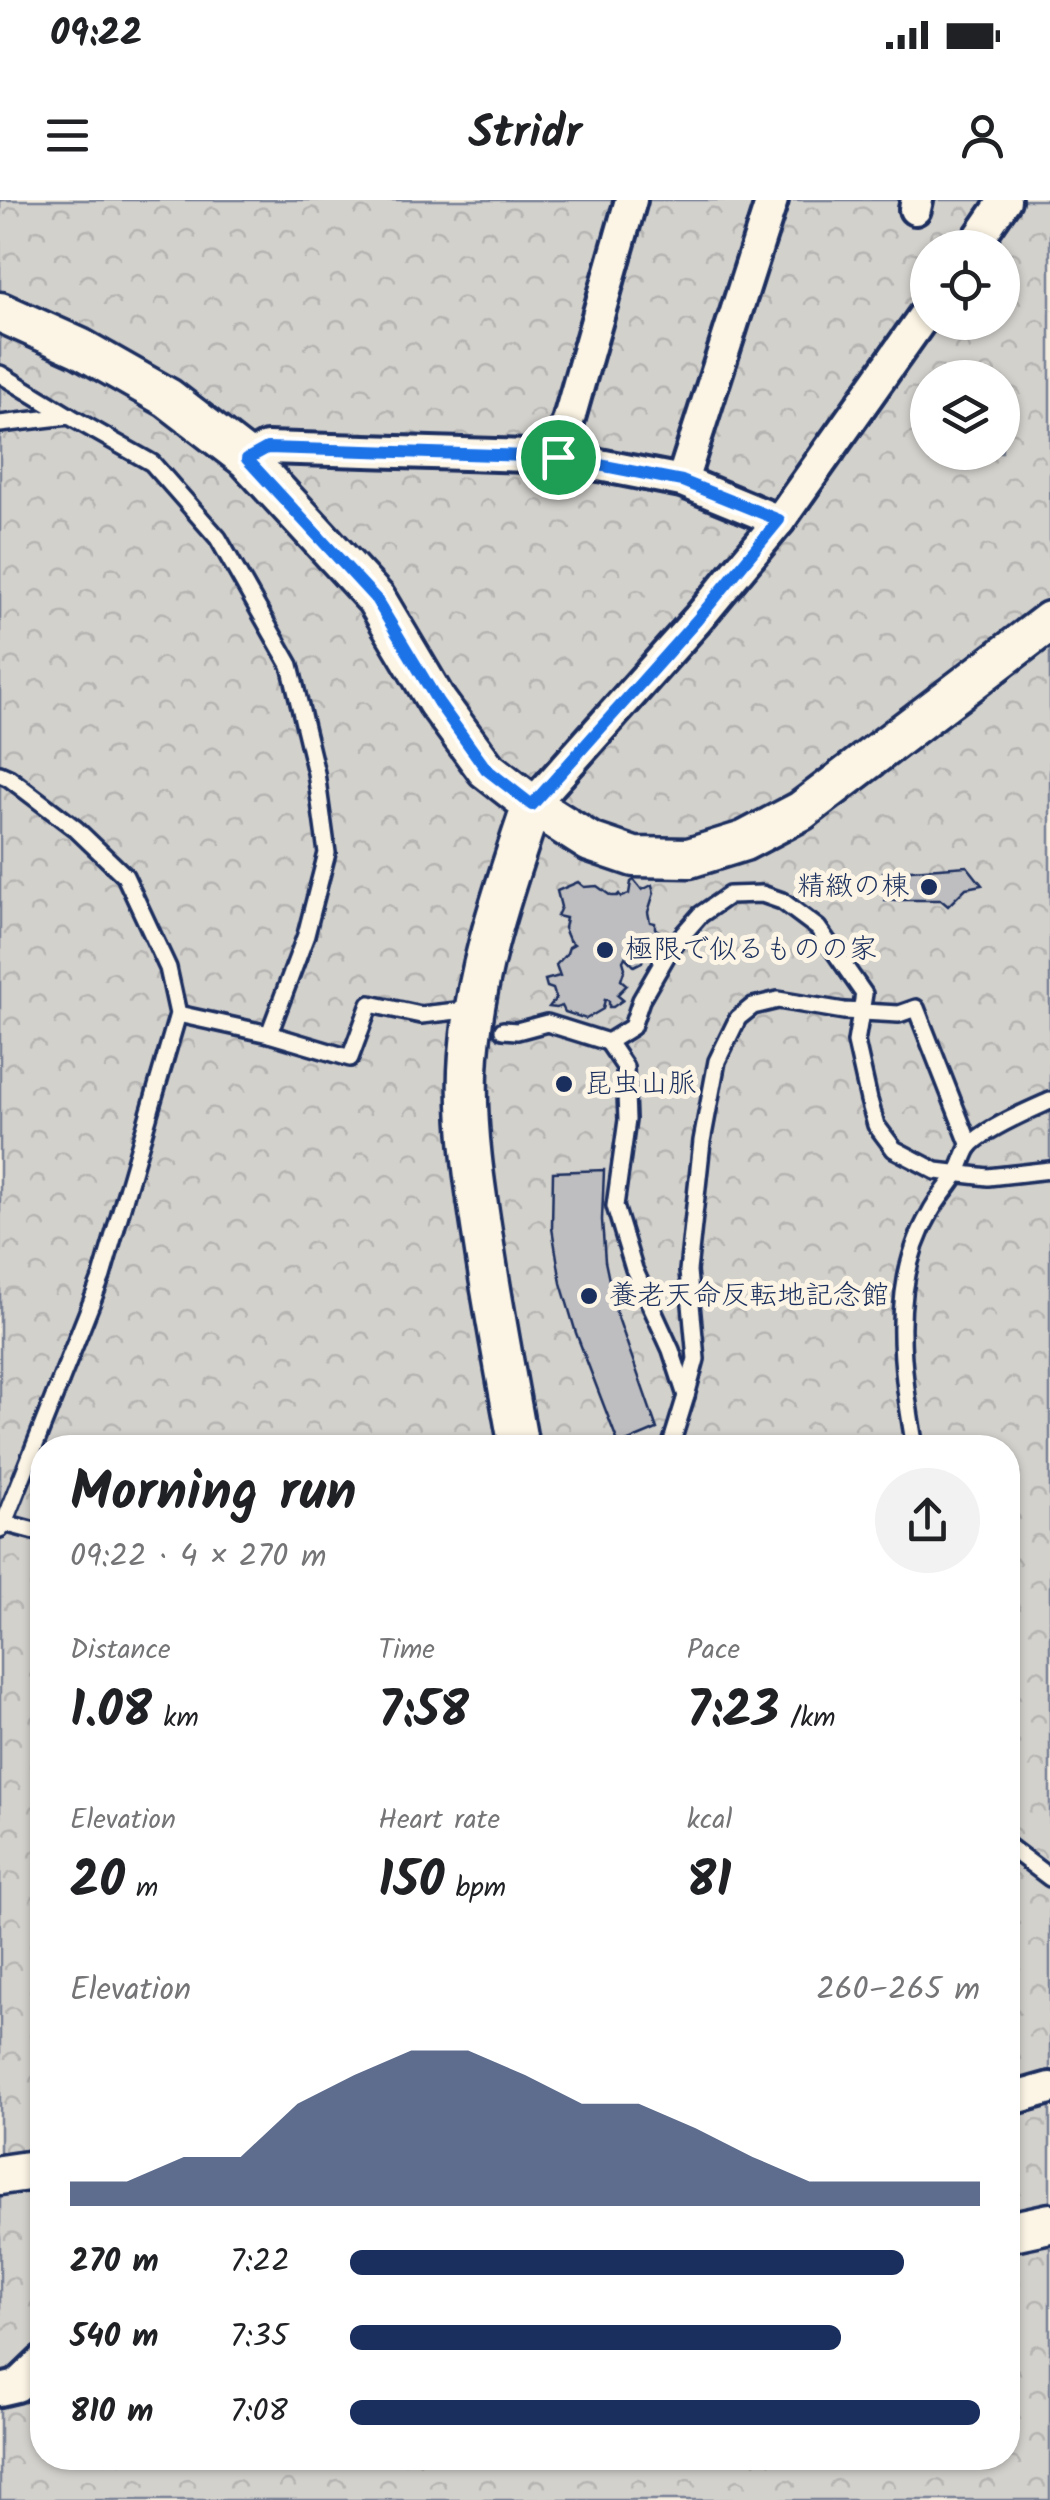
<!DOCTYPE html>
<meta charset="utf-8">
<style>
body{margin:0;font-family:Kalam,"Klee One",sans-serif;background:#f2f2f2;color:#202124;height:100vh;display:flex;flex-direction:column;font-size:38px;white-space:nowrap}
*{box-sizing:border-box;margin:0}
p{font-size:32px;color:#757577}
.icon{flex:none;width:55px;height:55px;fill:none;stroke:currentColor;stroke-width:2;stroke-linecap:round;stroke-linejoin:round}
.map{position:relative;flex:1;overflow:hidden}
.sheet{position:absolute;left:30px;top:1235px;width:990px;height:1035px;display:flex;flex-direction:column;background:#fff;border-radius:40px;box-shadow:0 2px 8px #0004}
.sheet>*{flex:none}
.buttons{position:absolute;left:910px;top:30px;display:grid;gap:20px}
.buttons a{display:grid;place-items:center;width:110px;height:110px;border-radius:50%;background:#fff;box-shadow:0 2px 8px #0004;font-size:50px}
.pin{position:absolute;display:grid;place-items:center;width:85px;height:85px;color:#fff;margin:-42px;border:5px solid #fff;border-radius:50%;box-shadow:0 2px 10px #0007}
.round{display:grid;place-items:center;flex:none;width:105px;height:105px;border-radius:52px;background:#f2f2f2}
.headline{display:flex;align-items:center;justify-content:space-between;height:170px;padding:0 40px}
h1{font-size:55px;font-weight:700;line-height:75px}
.stats{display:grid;grid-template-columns:repeat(3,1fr);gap:15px;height:170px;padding:10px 40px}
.stats div{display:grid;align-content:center}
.stats b{font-size:50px;font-weight:700}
.stats small{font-size:28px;font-weight:400}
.stats p{font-size:28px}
.chart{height:280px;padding:20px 40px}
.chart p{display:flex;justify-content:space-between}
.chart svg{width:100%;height:180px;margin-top:10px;fill:#1b2f5e;opacity:.7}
ul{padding:0 40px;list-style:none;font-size:32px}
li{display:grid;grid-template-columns:160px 120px 1fr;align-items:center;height:75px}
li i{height:25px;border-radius:12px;background:#1b2f5e}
.status{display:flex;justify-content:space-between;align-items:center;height:70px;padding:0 50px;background:#fff;direction:ltr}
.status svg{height:28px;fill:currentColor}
header{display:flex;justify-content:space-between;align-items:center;height:130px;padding:0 40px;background:#fff;font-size:45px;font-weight:700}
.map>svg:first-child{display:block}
.forest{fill:url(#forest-crowns);stroke:#778095;stroke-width:2.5;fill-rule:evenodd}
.building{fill:#bebec0;stroke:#1b2f5e;stroke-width:2.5}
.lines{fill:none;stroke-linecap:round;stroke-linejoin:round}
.service-casing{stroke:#1b2f5e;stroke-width:22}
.minor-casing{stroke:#1b2f5e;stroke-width:38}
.tertiary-casing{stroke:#1b2f5e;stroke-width:45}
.service{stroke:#fcf5e5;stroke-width:15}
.minor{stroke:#fcf5e5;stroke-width:30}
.tertiary{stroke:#fcf5e5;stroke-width:38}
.route-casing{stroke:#fff;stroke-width:20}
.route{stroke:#1a73e8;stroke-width:12}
.poi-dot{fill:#1b2f5e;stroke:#fcf5e5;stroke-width:4}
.labels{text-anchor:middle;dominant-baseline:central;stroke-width:10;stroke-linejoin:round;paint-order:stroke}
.poi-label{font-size:28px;fill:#1b2f5e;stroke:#fcf5e5;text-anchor:start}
</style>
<div class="status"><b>09:22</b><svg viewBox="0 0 49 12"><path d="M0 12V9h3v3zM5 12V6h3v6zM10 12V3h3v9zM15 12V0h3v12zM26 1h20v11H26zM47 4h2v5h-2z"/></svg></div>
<header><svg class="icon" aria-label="menu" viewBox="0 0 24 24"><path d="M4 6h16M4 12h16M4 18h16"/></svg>Stridr<svg class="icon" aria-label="person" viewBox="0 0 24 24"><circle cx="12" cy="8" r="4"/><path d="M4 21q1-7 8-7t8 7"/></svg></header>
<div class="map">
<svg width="1050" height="2300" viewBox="0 0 1050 2300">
<defs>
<pattern id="forest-crowns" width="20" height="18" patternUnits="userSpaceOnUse" patternTransform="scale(2.5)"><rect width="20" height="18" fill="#d3d1cc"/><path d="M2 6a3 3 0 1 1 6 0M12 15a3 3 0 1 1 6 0" fill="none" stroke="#b5b4b2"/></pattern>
</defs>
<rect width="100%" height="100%" fill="#f3ede0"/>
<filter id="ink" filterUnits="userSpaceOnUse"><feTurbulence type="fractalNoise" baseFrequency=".01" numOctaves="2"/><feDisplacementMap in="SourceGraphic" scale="20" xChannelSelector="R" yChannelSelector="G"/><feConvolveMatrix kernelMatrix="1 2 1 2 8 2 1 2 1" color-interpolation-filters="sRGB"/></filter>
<g filter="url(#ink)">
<path class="forest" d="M0,0H1050V2300H0ZM928,48H1002V122H928ZM928,178H1002V252H928ZM42,1248H1008V2258H42Z"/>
<g class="building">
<polygon points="967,666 982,685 966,688 948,706 941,700 885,700 883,672"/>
<polygon points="634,680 642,690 652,685 654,693 648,712 650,722 655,723 655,728 660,733 652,745 640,744 644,755 642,762 634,766 625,757 623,761 625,768 621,780 627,785 617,795 623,800 613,807 609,807 609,801 605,799 603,809 586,819 565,812 562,806 556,808 549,807 556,798 553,789 547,787 545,780 560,776 556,765 567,753 569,747 574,744 569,740 564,728 566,718 557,716 561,707 557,691 578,682 584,687 597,686 611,696 617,696 619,694 621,697 629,694 631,682"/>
<polygon points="604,970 602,1020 605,1061 615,1109 657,1229 619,1245 576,1133 561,1083 552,1028 553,972"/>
</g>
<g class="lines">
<defs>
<g id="service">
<polyline points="0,174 69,216"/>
<polyline points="0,224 69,216 152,263 218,338 290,465 316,573 327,653 306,735 269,834"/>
<polyline points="0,574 9,578 76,629 125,676 168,768 178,814 102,1076 4,1323 0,1329"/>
<polyline points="178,814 269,834 350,858 370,804 421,815 475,809"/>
<polyline points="503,830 517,831 547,823 608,842 632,827 641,800 671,748 700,715 729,695 762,694 782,701 818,728 864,794 856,842 869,900 876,925 894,949 936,971 988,977 1050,970"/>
<polyline points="608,842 625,867 627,920 615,1006 634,1069 671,1150 686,1196 670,1248"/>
<polyline points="686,1196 696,1159 688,1071 702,941 717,861 738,818 753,806 778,800 844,811 899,814 916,808 970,946"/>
<path d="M915,1248C902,1171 888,1084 930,1013C937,999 948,988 956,975C962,966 964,954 969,947C982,930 1030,910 1050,901"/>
<polyline points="4,1323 42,1333"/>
<polyline points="1008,1646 1050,1678"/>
</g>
<g id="minor">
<polyline points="915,9 917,0"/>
<polyline points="972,48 1005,0"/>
<polyline points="558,257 682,281 779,321"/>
<polyline points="247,259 267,248 558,257 631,0"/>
<polyline points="682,281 772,0"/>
<polyline points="532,605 697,420 779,321 928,110"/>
<polyline points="1008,1900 1050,1888"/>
<polyline points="0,2190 17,2186 42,2162"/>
</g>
<g id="tertiary">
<polyline points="0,112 80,148 168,198 247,259 376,399 437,502 486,569 532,605 590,642 634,657 689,658 744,641 801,611 1050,421"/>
<path d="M519,1248C507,1180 494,1113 484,1045C475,987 466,930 468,871C472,779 503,691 532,605"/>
<polyline points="0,1975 42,1969"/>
<polyline points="1008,2032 1050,2023"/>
</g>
</defs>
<use href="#service" class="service-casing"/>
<use href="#minor" class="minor-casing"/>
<use href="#tertiary" class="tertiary-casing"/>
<use href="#service" class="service"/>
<use href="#minor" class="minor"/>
<use href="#tertiary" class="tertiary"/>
</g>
</g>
<g class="lines" filter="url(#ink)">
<defs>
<polygon id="route" points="267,248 558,257 682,281 779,320 697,420 532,605 486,569 438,502 376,399 247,259"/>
</defs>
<use href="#route" class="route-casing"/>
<use href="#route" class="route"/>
</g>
<g class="poi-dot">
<circle cx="929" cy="687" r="10"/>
<circle cx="605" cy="750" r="10"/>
<circle cx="564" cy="884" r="10"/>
<circle cx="589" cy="1096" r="10"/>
</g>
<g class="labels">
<g class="poi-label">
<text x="909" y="687" text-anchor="end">精緻の棟</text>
<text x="625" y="750">極限で似るものの家</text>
<text x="584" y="884">昆虫山脈</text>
<text x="609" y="1096">養老天命反転地記念館</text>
</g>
</g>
</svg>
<div class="buttons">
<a><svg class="icon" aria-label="locate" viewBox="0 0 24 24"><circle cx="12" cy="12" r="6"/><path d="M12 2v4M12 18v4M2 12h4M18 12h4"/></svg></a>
<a><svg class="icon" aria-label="layers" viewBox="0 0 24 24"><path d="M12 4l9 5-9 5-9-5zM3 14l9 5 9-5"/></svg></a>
</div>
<div class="pin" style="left:558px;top:257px;background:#1e9e55"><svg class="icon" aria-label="arrive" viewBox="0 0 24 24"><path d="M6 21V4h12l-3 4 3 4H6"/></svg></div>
<section class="sheet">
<div class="headline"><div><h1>Morning run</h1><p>09:22 · 4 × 270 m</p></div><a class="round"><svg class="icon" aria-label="share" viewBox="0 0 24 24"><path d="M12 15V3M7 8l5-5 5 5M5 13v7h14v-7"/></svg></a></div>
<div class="stats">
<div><p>Distance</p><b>1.08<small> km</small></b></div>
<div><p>Time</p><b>7:58</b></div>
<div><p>Pace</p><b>7:23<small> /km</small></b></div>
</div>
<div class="stats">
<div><p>Elevation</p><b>20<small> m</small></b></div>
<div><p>Heart rate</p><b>150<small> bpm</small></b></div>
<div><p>kcal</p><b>81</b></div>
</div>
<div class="chart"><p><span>Elevation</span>260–265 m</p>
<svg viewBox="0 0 160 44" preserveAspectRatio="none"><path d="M0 44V38L10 38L20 32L30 32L40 19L50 12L60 6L70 6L80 12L90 19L100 19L110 25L120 32L130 38L140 38L150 38L160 38V44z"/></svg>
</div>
<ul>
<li><b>270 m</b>7:22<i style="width:88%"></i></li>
<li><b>540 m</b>7:35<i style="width:78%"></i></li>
<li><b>810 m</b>7:08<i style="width:100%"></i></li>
</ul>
</section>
</div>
